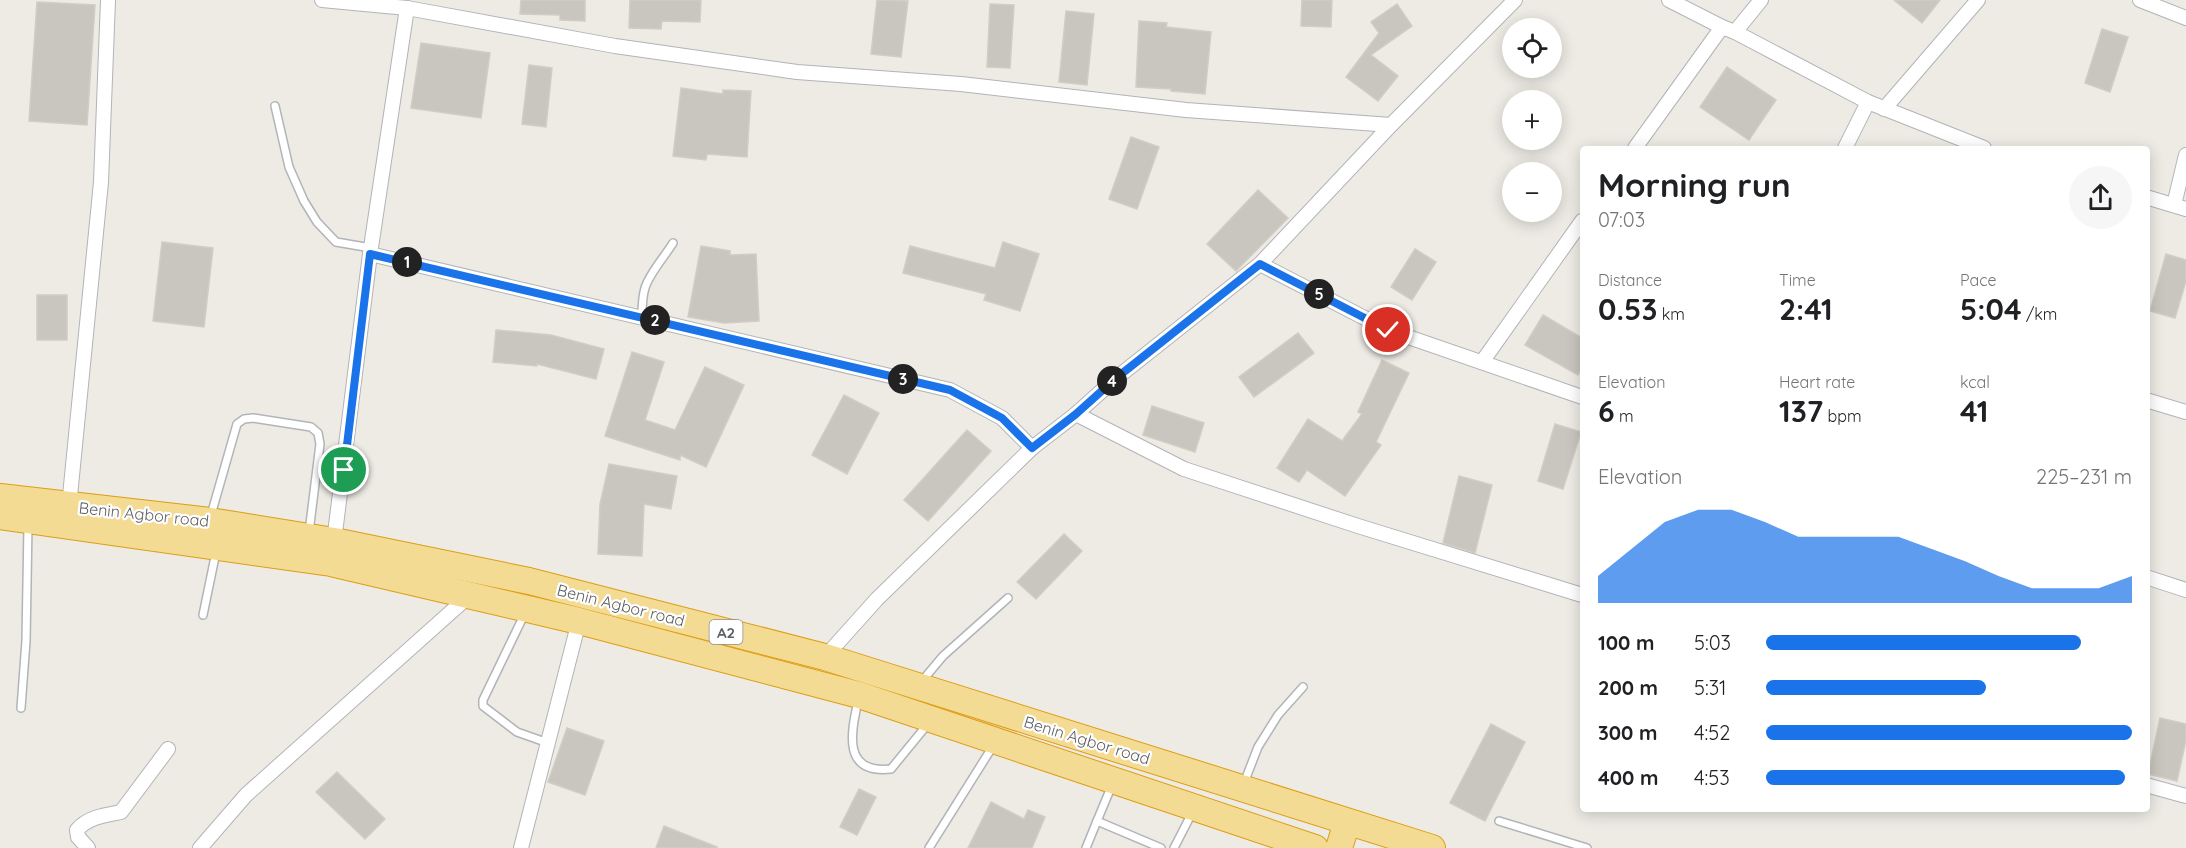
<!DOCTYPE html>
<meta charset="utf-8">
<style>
body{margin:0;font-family:Quicksand,sans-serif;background:#f6f6f6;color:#202124;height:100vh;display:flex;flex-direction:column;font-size:22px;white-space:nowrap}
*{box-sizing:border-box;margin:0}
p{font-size:20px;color:#757577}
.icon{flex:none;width:33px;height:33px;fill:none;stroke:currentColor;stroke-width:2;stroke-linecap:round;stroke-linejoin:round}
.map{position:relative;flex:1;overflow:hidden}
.drawer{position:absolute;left:1580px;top:146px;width:570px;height:666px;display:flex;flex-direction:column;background:#fff;border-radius:6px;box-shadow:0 3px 15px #0003}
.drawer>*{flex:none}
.buttons{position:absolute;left:1502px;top:18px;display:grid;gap:12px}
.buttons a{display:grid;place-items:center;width:60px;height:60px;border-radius:50%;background:#fff;box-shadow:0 3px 15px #0003;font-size:30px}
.pin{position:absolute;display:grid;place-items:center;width:51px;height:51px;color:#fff;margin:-26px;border:3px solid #fff;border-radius:50%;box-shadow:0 2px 6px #0007}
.km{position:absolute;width:30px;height:30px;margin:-15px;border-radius:50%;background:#222;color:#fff;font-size:16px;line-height:30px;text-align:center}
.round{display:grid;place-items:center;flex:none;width:63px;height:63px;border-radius:32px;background:#f6f6f6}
.summary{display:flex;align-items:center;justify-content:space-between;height:102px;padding:0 18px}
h1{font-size:33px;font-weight:700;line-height:45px}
.figures{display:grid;grid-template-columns:repeat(3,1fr);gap:9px;height:102px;padding:6px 18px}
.figures div{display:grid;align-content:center}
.figures b{font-size:30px;font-weight:700}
.figures small{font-size:16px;font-weight:400}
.figures p{font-size:16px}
.chart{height:168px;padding:12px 18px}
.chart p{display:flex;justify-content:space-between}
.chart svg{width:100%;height:108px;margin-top:6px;fill:#1a73e8;opacity:.7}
ul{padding:0 18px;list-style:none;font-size:20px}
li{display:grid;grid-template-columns:96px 72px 1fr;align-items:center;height:45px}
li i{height:15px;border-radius:8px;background:#1a73e8}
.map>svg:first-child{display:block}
.building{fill:#c9c6c0;stroke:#d1cdc3;stroke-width:1.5}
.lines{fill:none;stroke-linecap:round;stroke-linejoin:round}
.lane-casing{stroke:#b1b4b8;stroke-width:10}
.street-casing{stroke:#b1b4b8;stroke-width:16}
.highway-casing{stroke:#de9d13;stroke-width:28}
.lane{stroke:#fff;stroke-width:7}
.street{stroke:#fff;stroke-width:14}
.highway{stroke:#f4db94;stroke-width:26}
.route-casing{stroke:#fff;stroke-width:12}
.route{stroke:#1a73e8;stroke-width:8}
.labels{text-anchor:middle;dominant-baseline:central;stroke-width:4.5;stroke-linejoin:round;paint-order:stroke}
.shield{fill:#fff;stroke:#8d8f92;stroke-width:1.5}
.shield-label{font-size:15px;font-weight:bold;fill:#5c5f63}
.street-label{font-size:16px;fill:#5c5f63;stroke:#fff}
</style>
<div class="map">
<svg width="2186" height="848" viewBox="0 0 2186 848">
<rect width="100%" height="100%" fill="#edebe4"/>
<g class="building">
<polygon points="521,0 585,0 585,21 560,20 560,15 520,14"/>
<polygon points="630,0 701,0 700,22 662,21 661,29 629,28"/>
<polygon points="877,0 908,1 901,57 871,54"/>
<polygon points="1302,0 1332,0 1331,27 1301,26"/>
<polygon points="1894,0 1940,0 1922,23"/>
<polygon points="37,2 95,5 87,125 29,121"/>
<polygon points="990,4 1014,5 1010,68 987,67"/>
<polygon points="1397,4 1412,26 1371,55 1398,76 1378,101 1346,77 1379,33 1371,22"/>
<polygon points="1066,11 1094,14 1087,85 1059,82"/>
<polygon points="1139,21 1167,23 1166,27 1211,32 1205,94 1171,91 1171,89 1136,87"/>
<polygon points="2102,29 2128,37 2110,92 2085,83"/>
<polygon points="421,43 490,53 481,118 411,108"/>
<polygon points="529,65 552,68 546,127 522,124"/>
<polygon points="1727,67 1776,100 1749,140 1700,107"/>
<polygon points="681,88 723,94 723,90 751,91 747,157 707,154 706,160 673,156"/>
<polygon points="1131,137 1159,147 1137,209 1109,199"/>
<polygon points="1258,190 1288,218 1236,271 1207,244"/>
<polygon points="162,242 213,248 204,327 153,321"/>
<polygon points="1003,242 1039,254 1020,311 984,300 986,294 903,273 910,246 995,268"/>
<polygon points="701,246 730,251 730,255 756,254 759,321 724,323 688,317"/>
<polygon points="1415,249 1436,262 1412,300 1391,287"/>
<polygon points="2166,254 2186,260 2186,281 2175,318 2150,311"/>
<rect x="37" y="295" width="30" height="45"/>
<polygon points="1543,315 1582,338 1582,367 1578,375 1525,345"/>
<polygon points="496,330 551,335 604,349 596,379 537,364 537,366 493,362"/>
<polygon points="1298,333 1314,353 1254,397 1239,377"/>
<polygon points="632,352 664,362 645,420 675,430 705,367 744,385 706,467 680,455 680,460 605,436"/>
<polygon points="1382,360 1409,373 1376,442 1381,445 1345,496 1307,470 1299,482 1277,468 1308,419 1342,441 1362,414 1358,412"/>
<polygon points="844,395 879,413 847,474 812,455"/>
<polygon points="1152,406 1204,423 1195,452 1143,435"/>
<polygon points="1555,424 1581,432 1563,489 1538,481"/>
<polygon points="967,430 991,451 928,521 904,500"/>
<polygon points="609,464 677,476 671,509 644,504 642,556 598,554 600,504"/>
<polygon points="1459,476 1492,485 1475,553 1443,543"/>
<polygon points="1064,534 1082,551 1036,599 1017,582"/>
<polygon points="2160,718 2186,724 2186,740 2177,781 2148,774"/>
<polygon points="1491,724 1525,742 1485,821 1450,803"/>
<polygon points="567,728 604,741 585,795 548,782"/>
<polygon points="337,772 385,819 365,839 316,792"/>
<polygon points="859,789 876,797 857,835 840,827"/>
<polygon points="991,802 1024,819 1028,810 1045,817 1032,848 968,848"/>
<polygon points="664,826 717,847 717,848 656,848"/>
</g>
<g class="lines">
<defs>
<g id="lane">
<polyline points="275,106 289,167 304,201 317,222 336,242 371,248"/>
<path d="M642,317C642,307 642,297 645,288C649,274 665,256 673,243"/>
<polyline points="211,515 237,424 244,419 253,418 311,427 318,433 320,444 309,532"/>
<polyline points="525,613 483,700 483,706 517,732 548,743"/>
<polyline points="203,615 216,552"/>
<polyline points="922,681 943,656 1008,598"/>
<path d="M858,701C851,733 842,774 891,769L927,725"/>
<polyline points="21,708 26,641 28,525"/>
<polyline points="1244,783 1258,747 1278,715 1303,687"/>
<polyline points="1112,785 1097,821 1161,848"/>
<polyline points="1499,821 1587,848"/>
<polyline points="929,848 993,746"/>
<polyline points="1086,848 1097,821"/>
<polyline points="1174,848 1192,813"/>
</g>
<g id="street">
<polyline points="322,0 407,8 615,46 797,72 961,84 1186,110 1391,125"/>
<polyline points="1669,0 1722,27 1735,32 1868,102 1984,148"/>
<polyline points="2140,0 2186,18"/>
<polyline points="1735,32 1761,0"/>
<polyline points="1884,109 1978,0"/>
<polyline points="1635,148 1722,27"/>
<polyline points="1845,148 1868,102"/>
<polyline points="2146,197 2186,209"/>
<polyline points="2174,205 2186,155"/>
<polyline points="370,254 950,390 1002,418 1032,448"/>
<polyline points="1260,264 1388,330 1582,397"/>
<polyline points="1482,362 1582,221"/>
<polyline points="2146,400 2186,412"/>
<polyline points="1076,414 1184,469 1358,526 1582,595"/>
<polyline points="69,506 101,182 108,0"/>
<polyline points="334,541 370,254 407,8"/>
<polyline points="2146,577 2186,590"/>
<polyline points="825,657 877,599 1032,448 1076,414 1115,379 1260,264 1391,125 1515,0"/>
<polyline points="2146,785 2186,796"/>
<path d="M88,848L78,837L77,830C88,817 105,815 121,812L168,749"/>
<polyline points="200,848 246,795 470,595"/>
<polyline points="521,848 579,621"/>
</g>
<g id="highway">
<polyline points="0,497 210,521 334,541 529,581 825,657 1432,848"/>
<polyline points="0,516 331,563 579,621 859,695 1315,848"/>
<polyline points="1339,848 1347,822"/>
</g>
</defs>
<use href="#lane" class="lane-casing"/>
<use href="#street" class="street-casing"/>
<use href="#highway" class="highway-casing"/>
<use href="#lane" class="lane"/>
<use href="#street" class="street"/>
<use href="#highway" class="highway"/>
</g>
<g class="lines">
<defs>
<polyline id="route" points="344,470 370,254 950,390 1002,418 1032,448 1076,414 1115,379 1260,264 1388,330"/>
</defs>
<use href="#route" class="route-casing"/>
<use href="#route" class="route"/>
</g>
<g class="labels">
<rect class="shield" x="709.5" y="620" width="33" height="24" rx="4.5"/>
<g class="shield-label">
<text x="726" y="632">A2</text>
</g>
<g class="street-label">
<text transform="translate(144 514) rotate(6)">Benin Agbor road</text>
<text transform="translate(621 605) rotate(14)">Benin Agbor road</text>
<text transform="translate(1087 740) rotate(17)">Benin Agbor road</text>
</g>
</g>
</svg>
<div class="buttons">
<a><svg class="icon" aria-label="locate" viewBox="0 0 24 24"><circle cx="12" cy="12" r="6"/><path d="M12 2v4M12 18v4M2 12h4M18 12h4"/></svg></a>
<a>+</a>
<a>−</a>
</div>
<div class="pin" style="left:344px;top:470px;background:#1e9e55"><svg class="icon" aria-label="arrive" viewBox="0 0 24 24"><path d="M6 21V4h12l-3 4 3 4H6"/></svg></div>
<div class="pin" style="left:1388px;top:330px;background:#d93025"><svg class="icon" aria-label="check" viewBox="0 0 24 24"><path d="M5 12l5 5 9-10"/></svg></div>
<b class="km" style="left:407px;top:262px">1</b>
<b class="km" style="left:655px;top:320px">2</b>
<b class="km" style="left:903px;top:379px">3</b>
<b class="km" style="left:1112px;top:381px">4</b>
<b class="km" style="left:1319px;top:294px">5</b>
<section class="drawer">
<div class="summary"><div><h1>Morning run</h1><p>07:03</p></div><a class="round"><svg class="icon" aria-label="share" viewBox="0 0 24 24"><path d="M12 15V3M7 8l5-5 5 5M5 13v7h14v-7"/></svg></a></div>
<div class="figures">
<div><p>Distance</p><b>0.53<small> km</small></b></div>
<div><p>Time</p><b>2:41</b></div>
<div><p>Pace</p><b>5:04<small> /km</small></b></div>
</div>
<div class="figures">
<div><p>Elevation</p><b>6<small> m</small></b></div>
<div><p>Heart rate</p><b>137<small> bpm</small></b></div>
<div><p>kcal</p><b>41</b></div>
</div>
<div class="chart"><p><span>Elevation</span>225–231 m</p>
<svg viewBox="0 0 160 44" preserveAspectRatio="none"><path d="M0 44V33L10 22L20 11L30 6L40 6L50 11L60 17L70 17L80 17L90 17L100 22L110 27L120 33L130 38L140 38L150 38L160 33V44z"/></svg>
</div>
<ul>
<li><b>100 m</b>5:03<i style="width:86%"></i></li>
<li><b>200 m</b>5:31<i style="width:60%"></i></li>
<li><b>300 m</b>4:52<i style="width:100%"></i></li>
<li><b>400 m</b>4:53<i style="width:98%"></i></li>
</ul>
</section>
</div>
